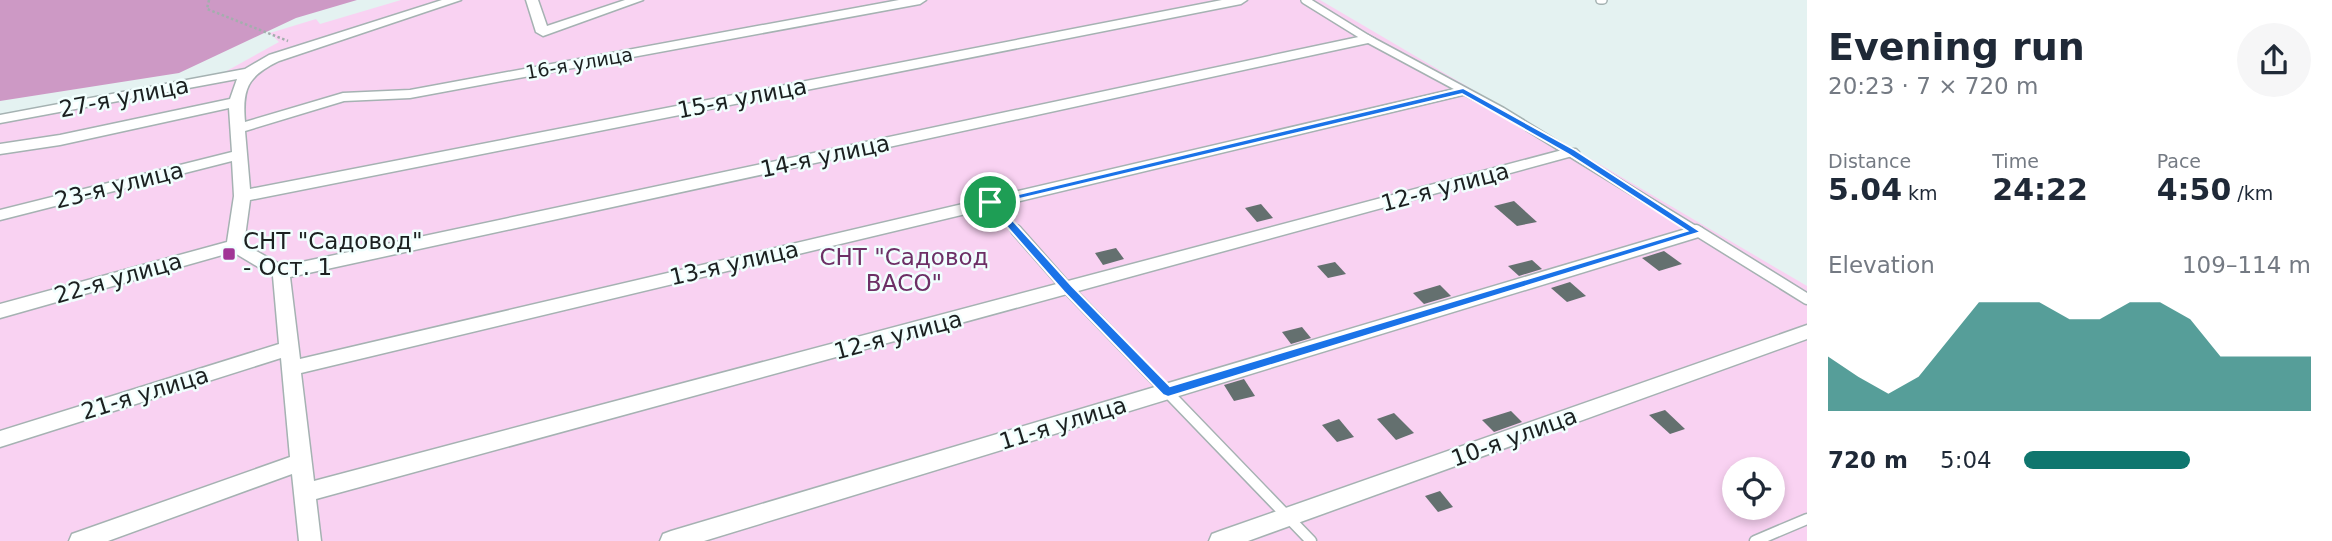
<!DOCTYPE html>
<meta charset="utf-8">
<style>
body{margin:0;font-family:"DejaVu Sans",sans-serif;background:#f6f6f7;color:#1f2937;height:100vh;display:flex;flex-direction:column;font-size:26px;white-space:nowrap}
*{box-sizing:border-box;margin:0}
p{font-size:23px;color:#747a83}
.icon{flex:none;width:38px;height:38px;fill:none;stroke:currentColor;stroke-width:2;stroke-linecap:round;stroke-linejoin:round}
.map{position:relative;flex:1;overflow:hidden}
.details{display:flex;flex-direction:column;background:#fff;width:525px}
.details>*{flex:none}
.controls{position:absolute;left:1722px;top:457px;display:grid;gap:14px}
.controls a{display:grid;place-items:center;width:63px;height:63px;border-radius:50%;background:#fff;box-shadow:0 4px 10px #0003;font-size:35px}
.pin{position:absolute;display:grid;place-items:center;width:60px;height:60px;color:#fff;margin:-30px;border:4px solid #fff;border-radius:50%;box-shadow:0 2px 7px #0007}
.round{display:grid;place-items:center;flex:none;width:74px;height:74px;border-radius:37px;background:#f6f6f7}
.headline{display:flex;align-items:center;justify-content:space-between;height:119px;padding:0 21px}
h1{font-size:38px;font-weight:700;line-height:52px}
.stats{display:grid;grid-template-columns:repeat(3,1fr);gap:10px;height:119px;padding:7px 21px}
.stats div{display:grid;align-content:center}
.stats b{font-size:30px;font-weight:700}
.stats small{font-size:19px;font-weight:400}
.stats p{font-size:19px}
.chart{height:196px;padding:14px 21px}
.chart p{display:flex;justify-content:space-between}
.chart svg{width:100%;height:126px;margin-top:7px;fill:#0f766e;opacity:.7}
ul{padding:0 21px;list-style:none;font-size:23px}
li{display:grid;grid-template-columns:112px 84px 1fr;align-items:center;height:52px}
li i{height:18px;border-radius:9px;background:#0f766e}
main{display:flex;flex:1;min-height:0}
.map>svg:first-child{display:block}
.green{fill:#f9d2f2;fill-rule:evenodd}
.forest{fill:#cd99c5}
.building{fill:#64706f}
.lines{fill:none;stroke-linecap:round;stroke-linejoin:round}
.service-far1-casing{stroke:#a5b2b2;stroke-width:10}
.service-casing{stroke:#a5b2b2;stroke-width:13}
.minor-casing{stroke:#a5b2b2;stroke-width:3}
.path{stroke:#a3aead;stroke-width:2.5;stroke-dasharray:2.5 2.5;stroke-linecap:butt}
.service-far1{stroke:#fff;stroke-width:7}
.service{stroke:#fff;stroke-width:10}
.minor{fill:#fff;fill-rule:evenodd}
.route{fill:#1a73e8;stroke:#fff;stroke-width:2;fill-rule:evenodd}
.poi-dot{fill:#a13596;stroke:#f1fffe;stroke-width:2.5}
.labels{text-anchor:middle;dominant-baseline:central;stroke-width:5;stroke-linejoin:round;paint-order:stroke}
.far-street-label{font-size:19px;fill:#1b2020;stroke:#f1fffe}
.street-label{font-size:23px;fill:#1b2020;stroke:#f1fffe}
.poi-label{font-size:23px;fill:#1b2020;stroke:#f1fffe;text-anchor:start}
.park-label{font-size:23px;fill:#6d2f66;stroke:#f1fffe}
</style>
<main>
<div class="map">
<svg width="1807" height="541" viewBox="0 0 1807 541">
<rect width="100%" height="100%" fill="#e4f2f1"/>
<path class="green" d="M401,0H1320L1807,286V541H0V120L203,84L279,42L270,33L316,19L320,24ZM1734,469H1773V508H1734Z"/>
<polygon class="forest" points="0,0 357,0 296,18 179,73 0,101"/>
<g class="building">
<polygon points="1514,201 1537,222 1517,226 1494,206"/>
<polygon points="1261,204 1273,218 1257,222 1245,208"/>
<polygon points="1116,248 1124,259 1103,265 1095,253"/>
<polygon points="1664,251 1682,264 1659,271 1642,258"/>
<polygon points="1532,260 1542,269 1519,276 1508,266"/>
<polygon points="1335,262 1346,274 1328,278 1317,266"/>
<polygon points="1570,282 1586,296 1567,302 1551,288"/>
<polygon points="1440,285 1451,296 1424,304 1413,293"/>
<polygon points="1302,327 1311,338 1291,344 1282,332"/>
<polygon points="1244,379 1255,396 1234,401 1224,385"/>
<polygon points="1665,410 1685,429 1670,434 1649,415"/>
<polygon points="1511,411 1522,422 1494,432 1482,420"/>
<polygon points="1394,413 1414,433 1396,440 1377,419"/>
<polygon points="1339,419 1354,437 1337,442 1322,425"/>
<polygon points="1440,491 1453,507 1438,512 1425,496"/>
</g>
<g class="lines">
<defs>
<g id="service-far1">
<polyline points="1305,0 1368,39 1502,111 1699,232"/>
<polyline points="1600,0 1603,0"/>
<polyline points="990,202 1017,232"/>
</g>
<g id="service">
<polyline points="1016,230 1068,289 1311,541"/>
<polyline points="1696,230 1807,299"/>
<polyline points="1755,541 1807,519"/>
</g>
<g id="minor">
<path d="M442,0H461L279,61C248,76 242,88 245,122L343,93L410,90L899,0H926L920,4L410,98L344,101L245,131L250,189L1222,0H1247L1241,4L250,200L244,244L283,266L1368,35L1375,39L1368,43L290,277L300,359L1463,87L1470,91L1463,95L301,373L314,481L1566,149H1576L1579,152L1576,155L316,499L321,541H299L292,474L108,541H69L72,534L290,457L281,358L0,447V431L279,344L273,276L233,252L0,318V304L227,242L234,196L232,161L0,220V210L232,152L229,108L60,145L0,154V144L60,135L230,99L237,79L0,123V115L245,69L269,55Z"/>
<polygon points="526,0 538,0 547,26 625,0 643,0 543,36 536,32"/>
<polygon points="1696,226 1702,228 1704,232 1702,236 704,541 660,541 663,534 671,531"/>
<polygon points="1807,325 1807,339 1248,541 1209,541 1212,534 1220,531"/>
</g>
</defs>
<use href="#service-far1" class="service-far1-casing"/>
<use href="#service" class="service-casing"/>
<use href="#minor" class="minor-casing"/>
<polyline class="path" points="209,0 207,9 288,41"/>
<use href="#service-far1" class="service-far1"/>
<use href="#service" class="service"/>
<use href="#minor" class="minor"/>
</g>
<path class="route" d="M1463,88L1575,150L1701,232L1168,397L1163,395L1064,292L985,202ZM1462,94L1568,154L1687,231L1170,386L1072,286L998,204Z"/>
<rect class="poi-dot" x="222" y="247" width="14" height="14" rx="3.5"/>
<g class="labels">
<g class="far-street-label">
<text transform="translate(579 63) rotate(-10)">16-я улица</text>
</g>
<g class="street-label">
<text transform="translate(124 97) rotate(-11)">27-я улица</text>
<text transform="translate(742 98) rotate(-11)">15-я улица</text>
<text transform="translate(825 156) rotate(-12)">14-я улица</text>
<text transform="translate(119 185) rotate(-14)">23-я улица</text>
<text transform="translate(1445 187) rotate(-15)">12-я улица</text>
<text transform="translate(734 263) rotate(-13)">13-я улица</text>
<text transform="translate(118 278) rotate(-16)">22-я улица</text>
<text transform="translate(898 335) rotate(-15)">12-я улица</text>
<text transform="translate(145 393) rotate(-17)">21-я улица</text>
<text transform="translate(1063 423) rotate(-17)">11-я улица</text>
<text transform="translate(1514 437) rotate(-20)">10-я улица</text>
</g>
<g class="poi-label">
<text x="243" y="241">СНТ "Садовод"<tspan x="243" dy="26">- Ост. 1</tspan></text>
</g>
<g class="park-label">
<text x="904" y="257">СНТ "Садовод<tspan x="904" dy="26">ВАСО"</tspan></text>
</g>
</g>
</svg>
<div class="controls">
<a><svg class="icon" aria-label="locate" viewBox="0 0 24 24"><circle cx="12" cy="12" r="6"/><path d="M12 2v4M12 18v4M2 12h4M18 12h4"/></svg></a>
</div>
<div class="pin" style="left:990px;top:202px;background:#1e9e55"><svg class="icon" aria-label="arrive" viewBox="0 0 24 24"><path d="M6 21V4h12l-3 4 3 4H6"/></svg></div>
</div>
<section class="details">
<div class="headline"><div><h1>Evening run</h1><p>20:23 · 7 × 720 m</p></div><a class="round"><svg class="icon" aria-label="share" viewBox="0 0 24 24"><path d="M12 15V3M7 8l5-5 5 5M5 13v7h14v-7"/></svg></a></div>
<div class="stats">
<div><p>Distance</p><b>5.04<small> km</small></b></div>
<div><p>Time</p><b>24:22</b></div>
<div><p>Pace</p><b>4:50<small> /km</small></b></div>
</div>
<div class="chart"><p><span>Elevation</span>109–114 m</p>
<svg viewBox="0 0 160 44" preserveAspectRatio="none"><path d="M0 44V25L10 32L20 38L30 32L40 19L50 6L60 6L70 6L80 12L90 12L100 6L110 6L120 12L130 25L140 25L150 25L160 25V44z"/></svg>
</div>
<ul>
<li><b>720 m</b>5:04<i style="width:58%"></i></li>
</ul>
</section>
</main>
